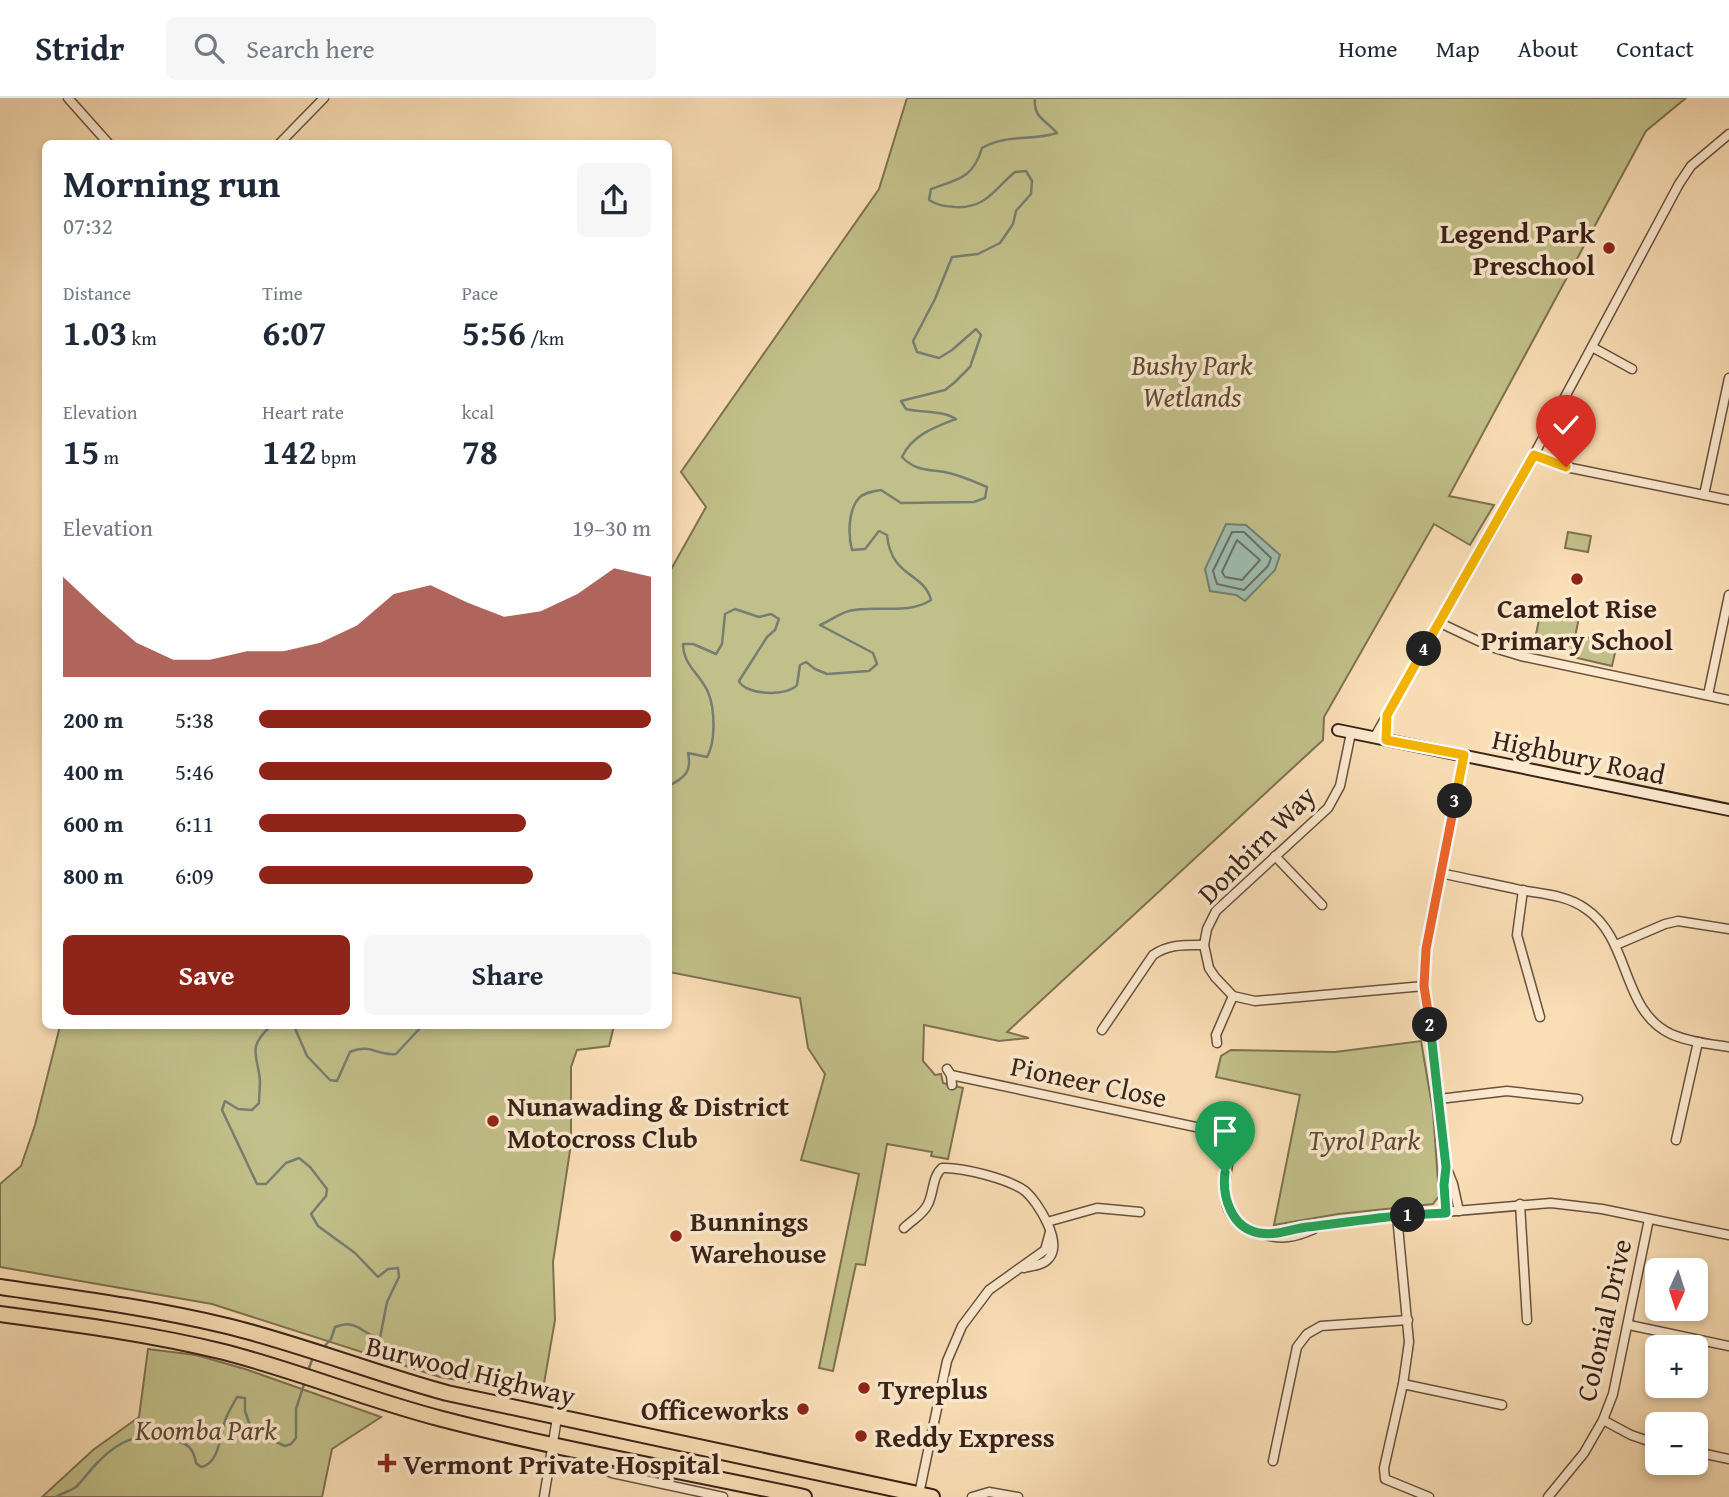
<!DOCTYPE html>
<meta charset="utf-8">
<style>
body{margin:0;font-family:"Gentium Book Plus",serif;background:#f6f6f7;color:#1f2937;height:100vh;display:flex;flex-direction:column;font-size:26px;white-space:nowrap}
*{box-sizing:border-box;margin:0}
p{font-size:23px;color:#747a83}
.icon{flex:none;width:38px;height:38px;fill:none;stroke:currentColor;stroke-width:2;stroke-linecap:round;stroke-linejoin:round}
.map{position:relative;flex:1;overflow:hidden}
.panel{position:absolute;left:42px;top:42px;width:630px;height:889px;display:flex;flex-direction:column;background:#fff;border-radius:10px;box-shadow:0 4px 10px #0003}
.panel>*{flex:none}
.needle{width:46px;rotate:183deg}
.controls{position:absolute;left:1645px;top:1160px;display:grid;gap:14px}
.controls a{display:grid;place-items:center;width:63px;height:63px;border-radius:10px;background:#fff;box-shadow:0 4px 10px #0003;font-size:35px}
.pin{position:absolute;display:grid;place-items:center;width:60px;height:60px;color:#fff;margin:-72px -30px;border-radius:50% 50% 50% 0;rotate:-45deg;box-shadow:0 0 7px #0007}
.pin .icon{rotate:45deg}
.km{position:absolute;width:35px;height:35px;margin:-18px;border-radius:50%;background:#222;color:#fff;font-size:19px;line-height:35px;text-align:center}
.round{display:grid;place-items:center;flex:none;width:74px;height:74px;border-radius:10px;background:#f6f6f7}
.overview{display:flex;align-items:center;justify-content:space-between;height:119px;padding:0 21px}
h1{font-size:38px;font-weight:700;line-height:52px}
.stats{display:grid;grid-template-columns:repeat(3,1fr);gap:10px;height:119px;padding:7px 21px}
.stats div{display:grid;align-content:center}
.stats b{font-size:35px;font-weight:700}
.stats small{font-size:19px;font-weight:400}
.stats p{font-size:19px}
.chart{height:196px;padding:14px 21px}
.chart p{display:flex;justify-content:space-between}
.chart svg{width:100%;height:126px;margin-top:7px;fill:#8f2418;opacity:.7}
.cta{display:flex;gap:14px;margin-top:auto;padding:14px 21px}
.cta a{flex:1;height:80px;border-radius:10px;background:#8f2418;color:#fff;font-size:28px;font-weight:700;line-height:80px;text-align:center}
.cta a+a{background:#f6f6f7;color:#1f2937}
ul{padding:0 21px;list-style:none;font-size:23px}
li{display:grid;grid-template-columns:112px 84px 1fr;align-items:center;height:52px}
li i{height:18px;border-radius:9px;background:#8f2418}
header{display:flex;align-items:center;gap:42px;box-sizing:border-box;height:98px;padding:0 35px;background:#fff;border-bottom:2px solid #e0e1e3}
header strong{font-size:33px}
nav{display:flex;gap:38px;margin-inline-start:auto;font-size:24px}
.search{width:490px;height:63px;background:#f6f6f7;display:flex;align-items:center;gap:18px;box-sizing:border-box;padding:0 24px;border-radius:10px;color:#747a83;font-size:26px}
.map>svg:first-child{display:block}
.green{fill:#c2c08a;stroke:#7e7152;stroke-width:2}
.water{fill:#9ebcae;stroke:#767e72;stroke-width:2}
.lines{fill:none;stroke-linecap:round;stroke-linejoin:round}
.shore{stroke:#6c6f64;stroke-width:2}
.stream{stroke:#767e72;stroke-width:2.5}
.minor-casing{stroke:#695140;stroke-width:11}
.secondary-casing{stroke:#392219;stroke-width:14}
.trunk-casing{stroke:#392219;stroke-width:18}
.minor{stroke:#fceacf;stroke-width:8}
.secondary{stroke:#fceacf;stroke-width:10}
.trunk{stroke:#fadeb5;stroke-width:14}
.split-1-casing{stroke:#fff;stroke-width:14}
.split-2-casing{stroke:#fff;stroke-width:14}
.split-3-casing{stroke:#fff;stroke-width:14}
.split-4-casing{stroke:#fff;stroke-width:14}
.split-5-casing{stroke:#fff;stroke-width:14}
.split-1{stroke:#22a559;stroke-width:9}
.split-2{stroke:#22a559;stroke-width:9}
.split-3{stroke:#f0652b;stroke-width:9}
.split-4{stroke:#f5b400;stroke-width:9}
.split-5{stroke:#f5b400;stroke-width:9}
.poi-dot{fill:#8f2418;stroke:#fceacf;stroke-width:2.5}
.labels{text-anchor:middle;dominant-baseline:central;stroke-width:7;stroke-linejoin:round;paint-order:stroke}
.poi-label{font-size:28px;font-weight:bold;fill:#392219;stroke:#fceacf;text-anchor:start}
.park-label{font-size:28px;font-style:italic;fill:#5b4a35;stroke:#fceacf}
.street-label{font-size:28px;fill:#392219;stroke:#fceacf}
</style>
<header>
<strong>Stridr</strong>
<div class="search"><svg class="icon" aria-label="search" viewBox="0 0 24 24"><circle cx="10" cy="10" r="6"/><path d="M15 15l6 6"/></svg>Search here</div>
<nav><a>Home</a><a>Map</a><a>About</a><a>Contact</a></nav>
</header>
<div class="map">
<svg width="1729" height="1399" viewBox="0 0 1729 1399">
<rect width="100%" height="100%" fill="#fadeb5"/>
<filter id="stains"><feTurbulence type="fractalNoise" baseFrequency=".00286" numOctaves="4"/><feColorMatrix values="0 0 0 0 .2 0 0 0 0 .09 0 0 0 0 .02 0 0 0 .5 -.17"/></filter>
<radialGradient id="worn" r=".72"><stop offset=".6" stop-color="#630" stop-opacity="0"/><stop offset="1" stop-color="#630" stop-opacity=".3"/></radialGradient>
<g class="green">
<polygon points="907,0 1686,0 1646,33 1449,398 1494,407 1470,447 1434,426 1324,619 1323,642 1007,934 1029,940 999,943 924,927 923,963 935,977 941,976 943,985 963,990 948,1061 931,1058 932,1054 887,1046 865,1167 856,1166 833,1273 819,1270 859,1076 801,1062 825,976 808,950 800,900 669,874 669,475 706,409 681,374 879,91"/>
<polygon points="1568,434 1591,438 1588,454 1565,450"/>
<polygon points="1542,507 1580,515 1572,553 1534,546"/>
<polygon points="1578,537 1617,546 1612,568 1573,559"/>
<polygon points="60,928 614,928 609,948 577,952 571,969 571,1046 553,1164 555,1222 542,1297 440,1279 212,1206 0,1169 0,1086 21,1068 35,1027"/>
<polygon points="1421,943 1433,1013 1439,1098 1433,1106 1338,1116 1274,1127 1300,997 1216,979 1221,958 1231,952 1335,954"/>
<polygon points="148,1251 196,1257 245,1271 381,1319 332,1351 322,1399 42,1399 93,1352 139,1319"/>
</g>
<polygon class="water" points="1226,426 1246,427 1280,457 1275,472 1245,503 1236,497 1210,493 1205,471"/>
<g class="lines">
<g class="shore">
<polygon points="1232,434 1244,434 1271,460 1268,468 1244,492 1217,486 1213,473"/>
<polygon points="1237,442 1260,462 1242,482 1225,479 1222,474"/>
</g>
<g class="stream">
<path d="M668,688C685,680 692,673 688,655L707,659C716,643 715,611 708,594C700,576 683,567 683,546H693L716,556L722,546L725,516L735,511L759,519L771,516L779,521L775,532L767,539L739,583C745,597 787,599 797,587L800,567L806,564L815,571L827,576L869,573L877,566L873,555L820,527C830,523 838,516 849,513C877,506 906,518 931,502C924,474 891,480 887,437L879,433L865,451L852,452C848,437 848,412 859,400C865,394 874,393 881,392L901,405L974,404L985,400L987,389C975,384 962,378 949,375C931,371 916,374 902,359C912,337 935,329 956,321C942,312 922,315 906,311L901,303L945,292L954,285L970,269L981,237L976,231L952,252L939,260L917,254L913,243L935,201L952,159L978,156L1000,145L1013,126L1016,113L1031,96L1032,83L1026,73L1015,74C994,91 986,111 955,109C944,108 939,108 929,102L931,91C959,81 973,80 982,50C1005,36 1032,43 1057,35C1046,22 1033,20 1035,0"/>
<path d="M271,928C246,950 258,957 260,983C260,990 259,998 259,1005L252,1012L238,1011L225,1003L222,1012L257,1086H266L286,1065L299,1060L310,1069L327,1091L326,1098L311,1116L318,1128L355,1155L378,1179L388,1171L398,1170L399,1179L387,1204L380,1240C360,1236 358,1220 335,1229L331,1241L323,1250"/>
<path d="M294,928L307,958L330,982L337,983L350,954C372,945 376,958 396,956L422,928"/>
<polyline points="308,1273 313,1259"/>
<path d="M56,1399C62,1395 70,1393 76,1389C84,1381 90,1372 98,1364C118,1343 144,1331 172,1341C187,1346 193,1348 196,1365L201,1369C220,1366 220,1335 226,1320C229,1313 233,1306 237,1299L245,1300V1313L252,1333L285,1348L291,1346L296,1340V1311L305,1283"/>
</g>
<defs>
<g id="minor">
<polyline points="68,0 109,46"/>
<polyline points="279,46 324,0"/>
<polyline points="1592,249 1632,271"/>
<polyline points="1534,357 1566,369 1729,402"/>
<polyline points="1704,397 1729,280"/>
<polyline points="1438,524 1491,549 1521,558 1729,602"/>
<polyline points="1708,597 1729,497"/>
<polyline points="1351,635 1340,688 1328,710 1216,813 1207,831 1204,847 1209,870 1215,879 1233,898 1255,903 1424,888"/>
<polyline points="1374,640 1505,411 1679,86 1691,68 1729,36"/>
<polyline points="1275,758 1322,807"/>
<path d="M1441,775C1467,781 1494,786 1520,792C1543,796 1567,797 1586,811C1631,841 1621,913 1671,936C1689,944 1710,946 1729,949"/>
<polyline points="1523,792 1517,837 1540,919"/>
<polyline points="1616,847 1665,826 1678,823 1729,831"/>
<path d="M1102,932L1153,857C1169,846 1184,847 1204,847"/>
<polyline points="1217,945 1216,937 1233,898"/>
<polyline points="947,971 951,977 952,987"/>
<path d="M951,977L1224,1035C1246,1054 1193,1115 1261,1136C1282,1142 1294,1140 1314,1131"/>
<polyline points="1439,1001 1507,993 1578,1001"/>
<polyline points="1676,1042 1698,944"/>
<polyline points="1447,1071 1453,1086 1459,1113"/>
<polyline points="1520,1106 1527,1222"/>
<polyline points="1446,1115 1444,1087 1446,1069 1424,888 1426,851 1464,657"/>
<polyline points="1397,1118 1409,1244 1403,1286 1384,1370 1385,1381 1429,1399"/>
<polyline points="1047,1124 1097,1110 1140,1114"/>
<path d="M904,1130C912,1122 923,1117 928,1106C934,1094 932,1079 942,1070C962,1069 1009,1081 1025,1093C1038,1104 1063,1144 1049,1160C1044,1167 1032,1168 1024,1170"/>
<polyline points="1259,1135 1280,1135 1304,1129 1397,1118 1551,1105 1602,1111 1729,1137"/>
<polyline points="1629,1227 1729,1248"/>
<polyline points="1403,1286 1502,1307"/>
<polyline points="1603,1322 1631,1337 1657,1346"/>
<polyline points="1696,1354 1729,1361"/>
<path d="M596,1356C600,1365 603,1372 612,1375L723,1399"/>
<polyline points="1273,1363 1297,1249 1307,1236 1321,1228 1408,1222"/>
<polyline points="919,1396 947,1263 962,1228 989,1192 1045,1152 1050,1134"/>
<polyline points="544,1399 557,1320"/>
<polyline points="972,1399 989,1394 1018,1399"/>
<polyline points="1548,1399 1584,1355 1603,1322 1613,1296 1649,1121"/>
</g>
<polyline id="secondary" points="1338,632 1729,712"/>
<g id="trunk">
<path d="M0,1189C76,1200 152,1210 227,1228C301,1246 373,1275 447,1295L932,1399"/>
<path d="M0,1216C75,1226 151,1236 224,1254C298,1273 368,1302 442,1321C561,1352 683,1373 804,1399"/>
</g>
</defs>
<use href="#minor" class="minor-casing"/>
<use href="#secondary" class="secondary-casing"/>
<use href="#trunk" class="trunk-casing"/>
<use href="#minor" class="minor"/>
<use href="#secondary" class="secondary"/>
<use href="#trunk" class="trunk"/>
</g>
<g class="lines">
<defs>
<path id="split-1" d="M1225,1075C1222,1098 1231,1130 1259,1135C1276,1138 1290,1131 1307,1129C1340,1125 1374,1120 1408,1117"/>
<polyline id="split-2" points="1408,1117 1446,1115 1444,1087 1446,1069 1430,927"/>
<polyline id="split-3" points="1430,927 1424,888 1426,851 1455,703"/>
<polyline id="split-4" points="1424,551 1387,617 1386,642 1464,657 1455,703"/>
<polyline id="split-5" points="1424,551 1534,357 1566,369"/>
</defs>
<use href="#split-1" class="split-1-casing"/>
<use href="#split-2" class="split-2-casing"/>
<use href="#split-3" class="split-3-casing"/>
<use href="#split-4" class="split-4-casing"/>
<use href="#split-5" class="split-5-casing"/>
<use href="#split-1" class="split-1"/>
<use href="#split-2" class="split-2"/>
<use href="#split-3" class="split-3"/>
<use href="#split-4" class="split-4"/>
<use href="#split-5" class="split-5"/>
</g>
<g class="poi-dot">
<circle cx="1609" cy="150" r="7"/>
<circle cx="1577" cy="481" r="7"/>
<circle cx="493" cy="1023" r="7"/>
<circle cx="676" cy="1138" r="7"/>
<circle cx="864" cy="1290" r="7"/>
<circle cx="803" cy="1311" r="7"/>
<circle cx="861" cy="1338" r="7"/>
<path d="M383.5 1354.5h7v7h7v7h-7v7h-7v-7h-7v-7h7z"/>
</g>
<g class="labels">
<g class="poi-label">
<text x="1595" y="134" text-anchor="end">Legend Park<tspan x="1595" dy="32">Preschool</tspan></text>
<text x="1577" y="509" text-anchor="middle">Camelot Rise<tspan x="1577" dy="32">Primary School</tspan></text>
<text x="507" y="1007">Nunawading &amp; District<tspan x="507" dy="32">Motocross Club</tspan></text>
<text x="690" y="1122">Bunnings<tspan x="690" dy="32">Warehouse</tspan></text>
<text x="878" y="1290">Tyreplus</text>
<text x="789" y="1311" text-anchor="end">Officeworks</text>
<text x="875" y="1338">Reddy Express</text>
<text x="403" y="1365">Vermont Private Hospital</text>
</g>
<g class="park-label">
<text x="1192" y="266">Bushy Park<tspan x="1192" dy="32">Wetlands</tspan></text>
<text x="1364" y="1041">Tyrol Park</text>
<text x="206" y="1331">Koomba Park</text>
</g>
<g class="street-label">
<text transform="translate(1579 658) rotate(12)">Highbury Road</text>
<text transform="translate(1256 746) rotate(-45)">Donbirn Way</text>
<text transform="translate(1089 983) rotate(12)">Pioneer Close</text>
<text transform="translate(1603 1222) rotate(-77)">Colonial Drive</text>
<text transform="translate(471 1272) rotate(14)">Burwood Highway</text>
</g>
</g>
<rect width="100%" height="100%" filter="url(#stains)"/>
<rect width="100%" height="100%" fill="url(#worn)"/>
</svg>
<div class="controls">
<a><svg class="needle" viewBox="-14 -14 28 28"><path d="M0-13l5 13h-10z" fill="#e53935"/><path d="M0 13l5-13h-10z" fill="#747a83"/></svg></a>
<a>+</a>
<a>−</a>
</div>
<div class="pin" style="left:1225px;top:1075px;background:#1e9e55"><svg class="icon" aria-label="arrive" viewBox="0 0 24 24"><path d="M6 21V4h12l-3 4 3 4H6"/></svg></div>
<div class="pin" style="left:1566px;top:369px;background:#d93025"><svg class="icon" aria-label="check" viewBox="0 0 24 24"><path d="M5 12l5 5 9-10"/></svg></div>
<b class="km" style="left:1408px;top:1117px">1</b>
<b class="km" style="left:1430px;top:927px">2</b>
<b class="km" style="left:1455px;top:703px">3</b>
<b class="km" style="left:1424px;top:551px">4</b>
<section class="panel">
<div class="overview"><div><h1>Morning run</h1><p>07:32</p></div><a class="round"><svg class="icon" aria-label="share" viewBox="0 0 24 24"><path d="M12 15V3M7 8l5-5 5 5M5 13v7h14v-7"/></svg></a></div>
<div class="stats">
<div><p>Distance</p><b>1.03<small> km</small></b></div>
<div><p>Time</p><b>6:07</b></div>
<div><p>Pace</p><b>5:56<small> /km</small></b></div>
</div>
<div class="stats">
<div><p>Elevation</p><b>15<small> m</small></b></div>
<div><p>Heart rate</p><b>142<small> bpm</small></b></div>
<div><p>kcal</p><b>78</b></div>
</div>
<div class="chart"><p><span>Elevation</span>19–30 m</p>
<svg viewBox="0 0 160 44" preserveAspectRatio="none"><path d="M0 44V9L10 21L20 32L30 38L40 38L50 35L60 35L70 32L80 26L90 15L100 12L110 18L120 23L130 21L140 15L150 6L160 9V44z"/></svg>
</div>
<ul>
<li><b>200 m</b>5:38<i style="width:100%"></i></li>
<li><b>400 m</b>5:46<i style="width:90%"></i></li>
<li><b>600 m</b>6:11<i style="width:68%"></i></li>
<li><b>800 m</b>6:09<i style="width:70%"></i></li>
</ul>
<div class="cta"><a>Save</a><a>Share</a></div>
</section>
</div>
